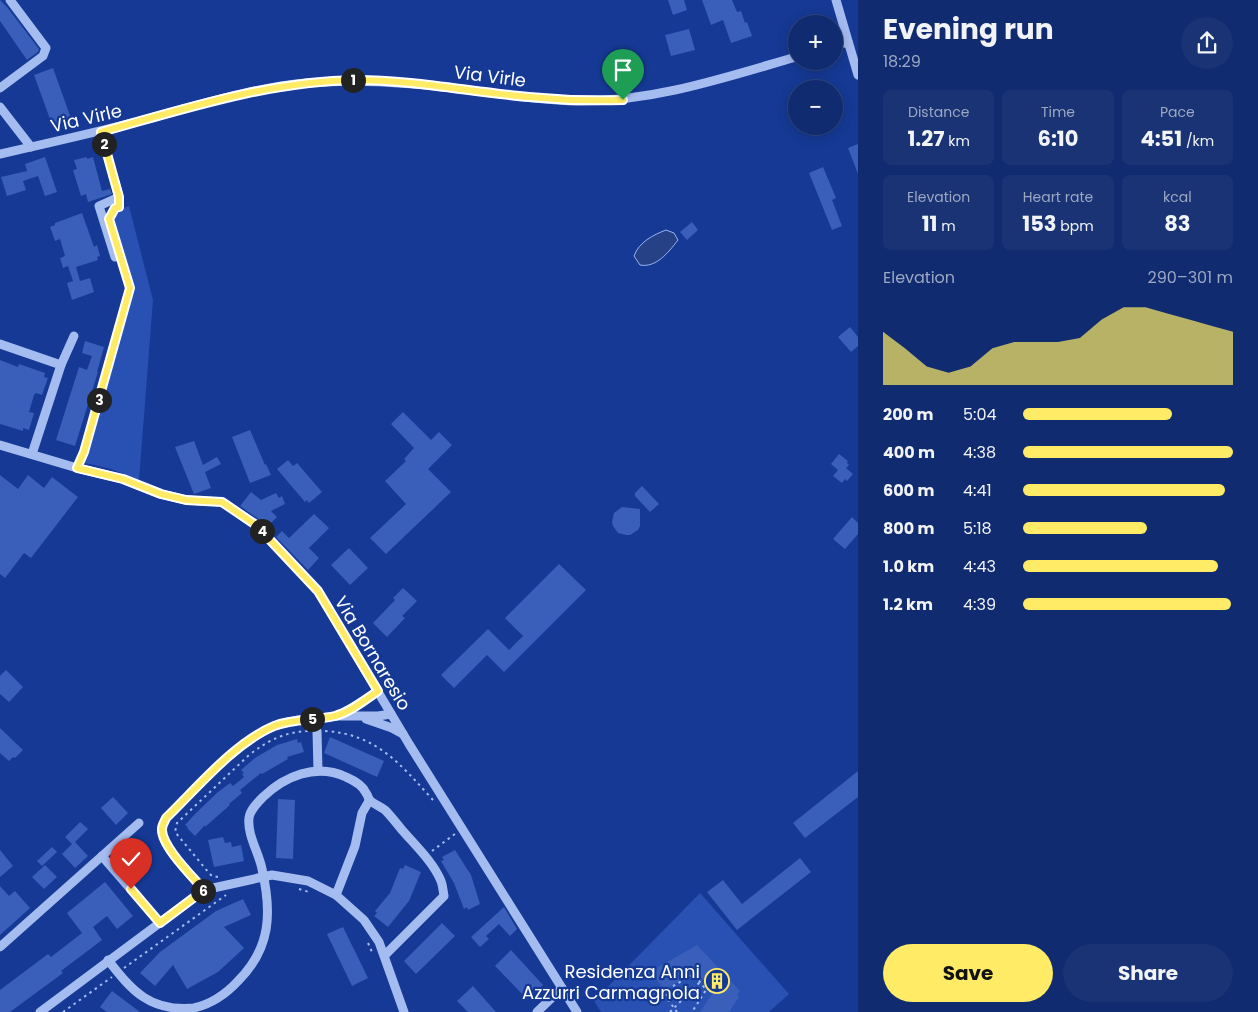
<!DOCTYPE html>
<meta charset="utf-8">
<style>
body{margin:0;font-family:Poppins,sans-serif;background:#193374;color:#f1f3f6;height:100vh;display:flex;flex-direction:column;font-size:19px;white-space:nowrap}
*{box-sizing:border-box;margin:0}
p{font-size:16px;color:#9ca7c3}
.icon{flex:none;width:28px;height:28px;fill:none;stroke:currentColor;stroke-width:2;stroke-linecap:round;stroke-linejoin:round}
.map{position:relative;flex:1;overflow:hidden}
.panel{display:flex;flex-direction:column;background:#102b6f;width:400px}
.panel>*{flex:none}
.tools{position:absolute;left:788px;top:15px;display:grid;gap:10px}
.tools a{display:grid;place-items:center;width:55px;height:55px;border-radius:50%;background:#102b6f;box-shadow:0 2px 12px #0003,0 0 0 1px #304782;font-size:25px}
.pin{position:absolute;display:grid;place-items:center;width:42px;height:42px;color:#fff;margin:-51px -21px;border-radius:50% 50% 50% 0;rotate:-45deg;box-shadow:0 0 5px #0007}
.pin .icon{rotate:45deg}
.km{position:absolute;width:25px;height:25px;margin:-12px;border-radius:50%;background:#222;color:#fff;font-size:14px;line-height:25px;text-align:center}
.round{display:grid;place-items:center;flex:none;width:52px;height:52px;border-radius:26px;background:#193374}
.head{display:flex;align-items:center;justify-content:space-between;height:85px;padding:0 25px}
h1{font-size:28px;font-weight:700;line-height:38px}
.stats{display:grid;grid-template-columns:repeat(3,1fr);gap:8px;height:85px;padding:5px 25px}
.stats div{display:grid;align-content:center;border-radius:8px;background:#193374;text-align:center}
.stats b{font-size:21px;font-weight:700}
.stats small{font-size:14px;font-weight:400}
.stats p{font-size:14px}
.chart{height:140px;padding:10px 25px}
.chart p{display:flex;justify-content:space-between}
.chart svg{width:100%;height:90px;margin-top:5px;fill:#ffeb65;opacity:.7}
.button{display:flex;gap:10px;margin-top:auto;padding:10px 25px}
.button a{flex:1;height:58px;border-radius:30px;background:#ffeb65;color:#111;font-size:20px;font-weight:700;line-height:58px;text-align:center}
.button a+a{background:#193374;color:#f1f3f6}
ul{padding:0 25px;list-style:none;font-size:16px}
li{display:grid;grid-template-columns:80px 60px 1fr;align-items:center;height:38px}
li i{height:12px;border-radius:6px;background:#ffeb65}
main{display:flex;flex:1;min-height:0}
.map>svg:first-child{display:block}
.green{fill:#2851b3}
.water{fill:#274187;stroke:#97b4f4}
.building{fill:#395fbb}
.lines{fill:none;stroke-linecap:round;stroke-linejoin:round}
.path{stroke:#a5bcf1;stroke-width:2;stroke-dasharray:2.5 4;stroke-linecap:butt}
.minor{stroke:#a5bcf1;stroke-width:9}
.route-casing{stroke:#fff;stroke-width:10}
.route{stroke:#ffeb65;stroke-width:6}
.labels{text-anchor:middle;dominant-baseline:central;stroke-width:4.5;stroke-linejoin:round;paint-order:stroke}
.street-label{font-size:18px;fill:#fff;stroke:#153994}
.poi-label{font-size:18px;fill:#fff;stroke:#153994;text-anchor:end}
</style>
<main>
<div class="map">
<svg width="858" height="1012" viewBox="0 0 858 1012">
<rect width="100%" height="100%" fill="#153994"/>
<g class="green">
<polygon points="129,206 153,300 139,480 111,469 81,462 133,287 110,218 117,210"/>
<polygon points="700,893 789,994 769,1012 601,1012 594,1001"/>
</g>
<path class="water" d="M666,230L674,233L678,240C668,253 656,268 640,265L634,256C639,242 653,235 666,230Z"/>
<g class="building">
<polygon points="0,0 7,7 39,49 38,52 27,60 0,21"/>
<polygon points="668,0 684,0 687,10 673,15"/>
<polygon points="702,0 732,0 737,12 741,11 745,23 747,22 752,36 731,43 723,20 711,25"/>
<polygon points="689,29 695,50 671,56 665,35"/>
<polygon points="53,68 73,124 54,130 34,75"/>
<polygon points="858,144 858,174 848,148"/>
<polygon points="45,157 57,192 45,196 38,176 23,181 26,190 7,196 1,177 27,171 25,164"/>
<polygon points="87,157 87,159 93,157 102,191 110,189 112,194 88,202 86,194 81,196 73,170 77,169 74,160"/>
<polygon points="823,167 836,198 832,200 842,226 832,230 809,173"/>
<polygon points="82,213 94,247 97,245 100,256 97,257 98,260 76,267 80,281 90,278 94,292 72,300 67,283 73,281 68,266 63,268 60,258 65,256 60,239 55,241 50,227 55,225 55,223"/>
<polygon points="692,222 698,230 687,240 680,232"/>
<polygon points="850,327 858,337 858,346 851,352 838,337"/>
<polygon points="85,341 104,347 97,372 98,372 75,446 56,440 79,367 87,370 92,356 82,353"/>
<polygon points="0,360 18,367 19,364 45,373 44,377 48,378 42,395 36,393 34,395 29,412 34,413 29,430 23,428 23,431 0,424"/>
<polygon points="403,412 431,440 439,432 452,445 428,469 451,492 386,554 370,538 406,504 385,481 406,461 404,459 414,448 391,424"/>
<polygon points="250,430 265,465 266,464 271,475 250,483 232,437"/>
<polygon points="194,441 203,465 217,457 221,464 205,472 211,488 194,494 175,447"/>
<polygon points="839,454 848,461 847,463 849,465 846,468 853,474 847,481 845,479 842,483 833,476 838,470 831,464"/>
<polygon points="288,460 293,466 297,463 322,492 309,503 307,500 305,502 277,469"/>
<polygon points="0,475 18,489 28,475 44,488 52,477 78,497 31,558 24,553 5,578 0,574"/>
<polygon points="642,486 659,504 650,512 635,496 635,493"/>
<polygon points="251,492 261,500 276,493 279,498 282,496 285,504 271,511 277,517 267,527 260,520 240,506"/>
<polygon points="622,507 640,509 640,526 638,530 630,535 626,535 618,533 613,526 612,522 614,513"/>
<polygon points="314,514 329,528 309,548 319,558 308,570 276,537 282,531 289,538"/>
<polygon points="852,517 858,523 858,534 845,549 833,539"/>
<polygon points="349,548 368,568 350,585 331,565"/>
<polygon points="559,564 586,590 504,672 487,655 454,688 441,675 488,629 509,650 523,636 505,618"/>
<polygon points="403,588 417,601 402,616 405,618 387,637 373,623 395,600 393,598"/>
<polygon points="6,670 23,687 9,702 0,694 0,676"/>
<polygon points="0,728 23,750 15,758 13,757 9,761 0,753"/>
<polygon points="330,737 384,761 377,777 324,753"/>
<polygon points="297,739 298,743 301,742 304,752 287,757 288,759 262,774 261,773 240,790 242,793 229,804 230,805 205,827 205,825 195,836 187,828 188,827 185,825 195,814 218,792 230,783 233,786 244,777 242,774 244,773 241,770 255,758 277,745"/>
<polygon points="858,771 858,797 805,838 793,823"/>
<polygon points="113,797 128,813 116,825 101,808"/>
<polygon points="278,799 295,800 293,859 276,858"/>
<polygon points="80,822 88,829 75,842 88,856 75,868 62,854 72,844 65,837"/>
<polygon points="223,837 225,843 231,842 232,847 241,845 244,861 214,867 208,840"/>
<polygon points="52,847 57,852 42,866 37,861"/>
<polygon points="0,850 13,866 0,877"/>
<polygon points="455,850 471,875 480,904 468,910 467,907 464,909 454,883 441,861 444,860 442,857"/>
<polygon points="800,858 811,872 737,930 707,892 723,880 742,904"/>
<polygon points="45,865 57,877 44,889 32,877"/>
<polygon points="405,865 421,872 409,901 388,927 374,916 377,913 375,911 390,893 400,868 403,869"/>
<polygon points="105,882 133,916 117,929 107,916 93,927 102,940 61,971 63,973 10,1012 0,1012 0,990 48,954 51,957 82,933 67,913"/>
<polygon points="0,886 9,896 15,891 30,908 0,935"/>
<polygon points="243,899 251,915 224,927 244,948 218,972 187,989 173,965 155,986 140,973 160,952 216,911"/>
<polygon points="504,907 517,929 510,936 499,924 486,936 489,939 480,947 471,937"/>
<polygon points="442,923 455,936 416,974 404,961"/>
<polygon points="343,927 368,978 352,986 327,934"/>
<polygon points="697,945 740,991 737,995 739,997 729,1012 700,1012 714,991 695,971 664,990 651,971"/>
<polygon points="511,950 543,985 527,999 495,966"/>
<polygon points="473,986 496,1012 468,1012 457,1001"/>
<polygon points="112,991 140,1012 107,1012 100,1007"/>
</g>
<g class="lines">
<g class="path">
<polyline points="81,459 130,288 122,262"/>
<path d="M325,731C377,734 401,765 433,800"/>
<polyline points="432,851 455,834"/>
<path d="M218,877L212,876L209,873L175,832L177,823L249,755C267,741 284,732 308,731"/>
<polyline points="299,889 309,892"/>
<polyline points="368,943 372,952"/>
<polyline points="124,968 226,895"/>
<polyline points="63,1012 112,977"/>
<polyline points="670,1012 700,982"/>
<polyline points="677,1012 666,997 668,989 694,974 706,990 692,1012"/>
</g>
<g class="minor">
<polyline points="836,0 858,75"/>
<polyline points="834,46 848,42"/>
<polyline points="0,88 43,56 46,48 10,0"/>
<polyline points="0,107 31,147"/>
<polyline points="101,132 119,197 99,206 115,257"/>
<path d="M0,154C49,143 98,132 147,119C199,105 252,88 306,83C363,78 419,83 476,91C511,95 547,101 582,101C656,101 726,77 796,57"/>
<polyline points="0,344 61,365 32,454"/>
<polyline points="61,365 74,336"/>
<polyline points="0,445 77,468 123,479 161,494 186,500 222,502 256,525 318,591 409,744 577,1012"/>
<polyline points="378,691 349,710 336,716 378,716 391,714"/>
<polyline points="366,719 392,728 403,734"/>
<polyline points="317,731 318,771"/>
<polyline points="102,856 160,923"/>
<path d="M204,890C193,877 161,846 162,829C162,825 165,821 166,818C197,788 236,741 275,726C295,718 316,719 336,716"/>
<polyline points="336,895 355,846 362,813 369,801"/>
<polyline points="0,947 139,823"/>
<path d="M108,960C132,991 150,1012 194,1008C211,1004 226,994 238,981C271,948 272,913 262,869C259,853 247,835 249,818C250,810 257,803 263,797C285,776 316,763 346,777C353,780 363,786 366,793C369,797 368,800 372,802C376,805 381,807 385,810C391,816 397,824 402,830C416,846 433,862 441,881C443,886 443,891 444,896L385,955"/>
<polyline points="40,1012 204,890 272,875 308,881 336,895 364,920 379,942 404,1012"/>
<polyline points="537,1012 562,988"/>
</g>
</g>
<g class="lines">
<defs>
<path id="route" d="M131,889L160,923L204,890C193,877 161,846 162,829C162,825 165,821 166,818C198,787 234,743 274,726C294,718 314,721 335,716C350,712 365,700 378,691L318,591L256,525L222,502L186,500L161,494L123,479L77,468L84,452L130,288L109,219L115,208L119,207V197L101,132C184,109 269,81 356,80C414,80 471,92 529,97C560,100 591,101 623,100"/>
</defs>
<use href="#route" class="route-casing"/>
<use href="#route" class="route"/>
</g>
<defs>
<symbol id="building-ring" viewBox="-11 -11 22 22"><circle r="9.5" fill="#153994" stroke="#ffeb65" stroke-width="1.5"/><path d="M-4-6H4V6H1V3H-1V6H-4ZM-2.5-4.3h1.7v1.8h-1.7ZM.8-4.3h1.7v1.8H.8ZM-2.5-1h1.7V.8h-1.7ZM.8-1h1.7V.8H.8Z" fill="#ffeb65"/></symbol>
</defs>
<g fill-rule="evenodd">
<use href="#building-ring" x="703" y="967" width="28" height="28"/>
</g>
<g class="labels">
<g class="street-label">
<text transform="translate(490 76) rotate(7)">Via Virle</text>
<text transform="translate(86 118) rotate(-13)">Via Virle</text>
<text transform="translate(373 653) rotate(59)">Via Bornaresio</text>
</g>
<g class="poi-label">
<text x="700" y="971">Residenza Anni<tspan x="700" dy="21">Azzurri Carmagnola</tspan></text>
</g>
</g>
</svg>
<div class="tools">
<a>+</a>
<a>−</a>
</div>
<div class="pin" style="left:623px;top:100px;background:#1e9e55"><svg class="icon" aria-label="arrive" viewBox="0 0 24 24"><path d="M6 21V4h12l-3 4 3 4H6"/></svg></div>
<div class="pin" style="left:131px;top:889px;background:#d93025"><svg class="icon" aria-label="check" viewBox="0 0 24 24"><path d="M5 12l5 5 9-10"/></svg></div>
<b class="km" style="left:353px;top:80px">1</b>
<b class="km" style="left:104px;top:144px">2</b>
<b class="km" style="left:99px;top:400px">3</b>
<b class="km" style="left:262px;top:531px">4</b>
<b class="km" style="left:312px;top:719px">5</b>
<b class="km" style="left:203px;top:891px">6</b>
</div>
<section class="panel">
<div class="head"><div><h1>Evening run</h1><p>18:29</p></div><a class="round"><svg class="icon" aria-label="share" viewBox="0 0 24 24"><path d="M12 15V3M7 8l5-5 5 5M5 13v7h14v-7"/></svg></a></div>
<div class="stats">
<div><p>Distance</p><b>1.27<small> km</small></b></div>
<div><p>Time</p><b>6:10</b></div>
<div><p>Pace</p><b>4:51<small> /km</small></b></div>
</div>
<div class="stats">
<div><p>Elevation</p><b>11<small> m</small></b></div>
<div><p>Heart rate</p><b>153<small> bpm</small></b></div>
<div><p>kcal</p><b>83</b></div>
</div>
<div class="chart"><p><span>Elevation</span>290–301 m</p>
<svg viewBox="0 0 160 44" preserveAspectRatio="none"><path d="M0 44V18L10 26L20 35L30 38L40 35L50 26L60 23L70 23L80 23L90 21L100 12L110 6L120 6L130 9L140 12L150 15L160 18V44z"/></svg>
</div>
<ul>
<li><b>200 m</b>5:04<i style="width:71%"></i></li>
<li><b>400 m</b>4:38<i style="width:100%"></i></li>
<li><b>600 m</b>4:41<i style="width:96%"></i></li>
<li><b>800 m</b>5:18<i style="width:59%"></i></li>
<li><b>1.0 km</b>4:43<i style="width:93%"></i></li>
<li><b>1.2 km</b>4:39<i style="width:99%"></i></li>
</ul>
<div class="button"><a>Save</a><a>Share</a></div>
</section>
</main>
